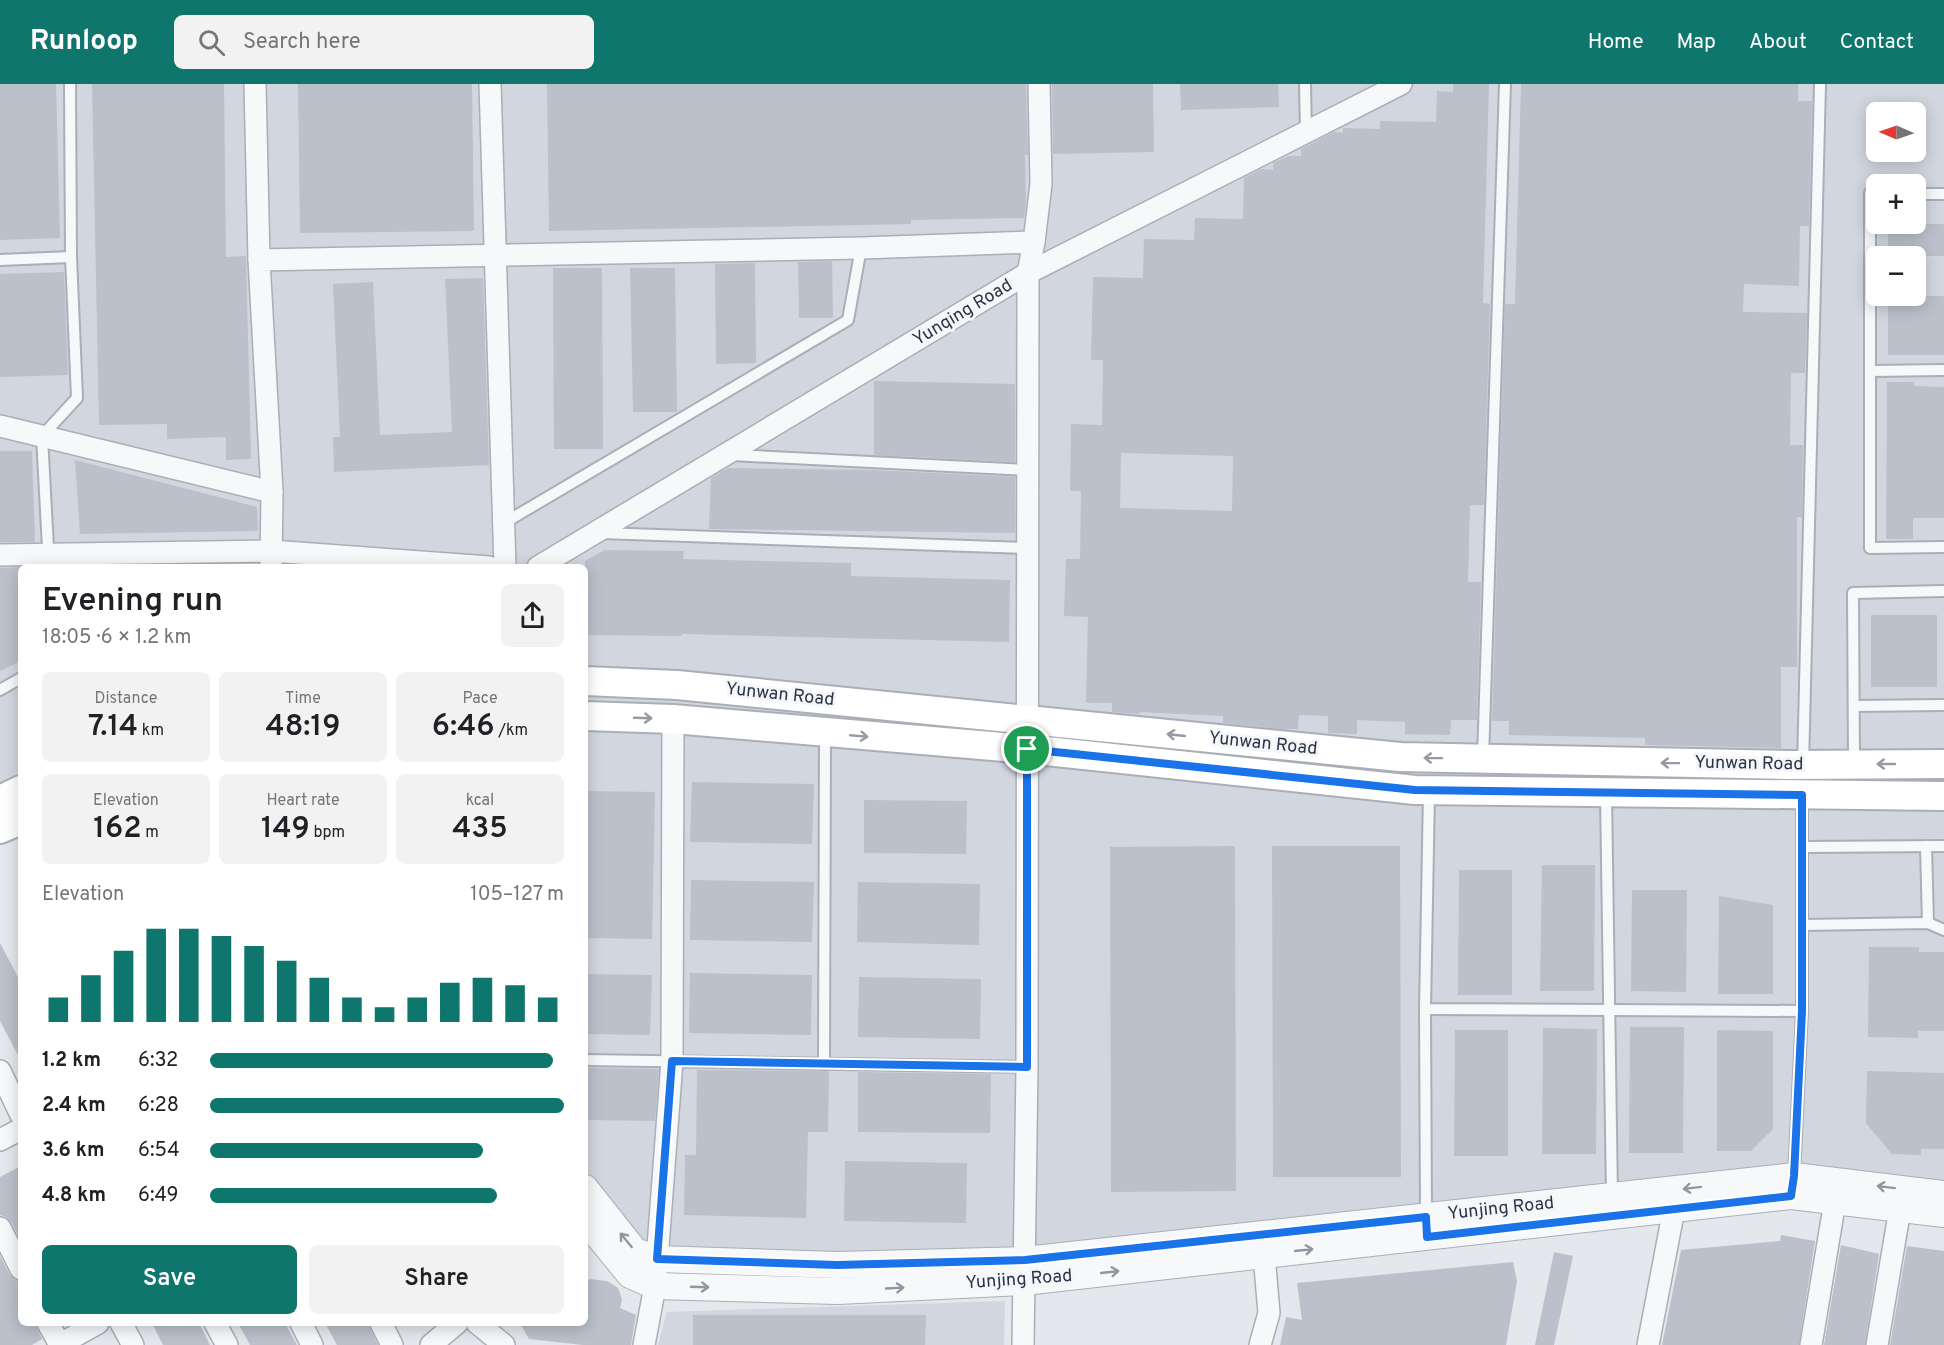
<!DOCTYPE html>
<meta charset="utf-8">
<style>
body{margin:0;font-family:Overpass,sans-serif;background:#f2f2f2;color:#202124;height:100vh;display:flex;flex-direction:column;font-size:22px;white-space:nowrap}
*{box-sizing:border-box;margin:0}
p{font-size:20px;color:#757577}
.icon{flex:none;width:33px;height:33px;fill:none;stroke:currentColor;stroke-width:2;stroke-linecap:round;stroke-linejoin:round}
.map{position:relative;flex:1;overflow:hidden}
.side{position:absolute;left:18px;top:480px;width:570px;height:762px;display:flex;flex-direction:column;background:#fff;border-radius:9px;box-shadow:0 3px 15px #0003}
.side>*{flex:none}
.needle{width:39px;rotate:272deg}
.controls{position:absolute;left:1866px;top:18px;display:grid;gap:12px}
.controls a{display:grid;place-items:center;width:60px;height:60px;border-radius:9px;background:#fff;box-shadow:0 3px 15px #0003;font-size:30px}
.pin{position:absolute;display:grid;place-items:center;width:51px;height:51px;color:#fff;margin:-26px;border:3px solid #fff;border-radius:50%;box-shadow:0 2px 6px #0007}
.round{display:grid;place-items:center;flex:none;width:63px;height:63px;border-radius:9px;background:#f2f2f2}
.overview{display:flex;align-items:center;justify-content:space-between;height:102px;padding:0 24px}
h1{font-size:33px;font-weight:600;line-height:45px}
.metrics{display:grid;grid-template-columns:repeat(3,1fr);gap:9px;height:102px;padding:6px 24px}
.metrics div{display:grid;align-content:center;border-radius:9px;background:#f2f2f2;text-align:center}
.metrics b{font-size:30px;font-weight:600}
.metrics small{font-size:16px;font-weight:400}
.metrics p{font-size:16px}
.chart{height:168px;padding:12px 24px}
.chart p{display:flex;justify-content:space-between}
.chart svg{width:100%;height:108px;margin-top:6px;stroke:#0f766e;stroke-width:6}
.action{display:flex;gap:12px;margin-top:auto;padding:12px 24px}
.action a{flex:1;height:69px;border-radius:9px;background:#0f766e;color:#fff;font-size:24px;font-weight:600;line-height:69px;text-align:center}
.action a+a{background:#f2f2f2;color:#202124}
ul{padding:0 24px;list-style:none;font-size:20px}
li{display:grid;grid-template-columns:96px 72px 1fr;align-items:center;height:45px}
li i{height:15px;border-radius:8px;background:#0f766e}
header{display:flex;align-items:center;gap:36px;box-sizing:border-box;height:84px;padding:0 30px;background:#0f766e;color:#fff}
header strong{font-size:28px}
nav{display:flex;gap:33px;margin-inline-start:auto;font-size:21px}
.search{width:420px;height:54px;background:#f2f2f2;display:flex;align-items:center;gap:15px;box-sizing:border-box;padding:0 21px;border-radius:9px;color:#757577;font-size:22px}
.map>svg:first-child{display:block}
.built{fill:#d2d6de;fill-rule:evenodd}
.building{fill:#bbc0ca;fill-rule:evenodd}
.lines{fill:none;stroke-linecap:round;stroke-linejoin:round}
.service-casing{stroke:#a9aeb7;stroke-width:14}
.minor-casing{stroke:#a9aeb7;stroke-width:24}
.tertiary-casing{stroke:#a9aeb7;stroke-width:28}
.secondary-casing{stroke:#a9aeb7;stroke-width:32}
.service{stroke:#f7f8fa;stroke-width:10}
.minor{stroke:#f7f8fa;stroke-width:21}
.tertiary{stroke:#f7f8fa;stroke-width:26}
.secondary{stroke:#fff;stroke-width:28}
.oneway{stroke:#959aa2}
.oneway2{stroke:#9196a0}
.route-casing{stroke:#fff;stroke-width:12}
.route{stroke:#1a73e8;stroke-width:8}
.labels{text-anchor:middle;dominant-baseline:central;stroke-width:6;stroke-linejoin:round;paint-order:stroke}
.street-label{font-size:18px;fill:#2b3445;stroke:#f4f6f9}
</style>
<header>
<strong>Runloop</strong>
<div class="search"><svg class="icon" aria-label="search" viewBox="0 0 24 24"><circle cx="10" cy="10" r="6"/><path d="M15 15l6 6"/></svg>Search here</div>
<nav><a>Home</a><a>Map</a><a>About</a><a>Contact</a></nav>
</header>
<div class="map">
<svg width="1944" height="1261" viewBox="0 0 1944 1261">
<rect width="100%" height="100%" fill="#e4e7ec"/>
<g class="built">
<path d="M0,0H1944V1130L1791,1112L1024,1198L655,1202L585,1136V483H21V726L0,735ZM1876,28H1916V68H1876ZM1876,100H1916V140H1876ZM1876,172H1916V212H1876Z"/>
<polygon points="1005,1217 1004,1261 658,1261 667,1228"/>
</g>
<g class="building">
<polygon points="0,0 56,0 60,154 0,156"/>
<polygon points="92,0 224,0 226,173 246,172 251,375 226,376 226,353 167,355 167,340 99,341"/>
<polygon points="298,0 472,0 474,147 300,149"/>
<polygon points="547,0 1026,0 1028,71 1025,71 1026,119 1024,134 911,136 911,140 549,147"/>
<polygon points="1052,0 1153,0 1154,68 1053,70"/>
<polygon points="1180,0 1278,0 1279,23 1181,26"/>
<path d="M1453,0H1489L1483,219L1490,220L1484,421H1470L1468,498H1481L1477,636H1451L1450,651L1405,650V638L1357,636V650L1328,649V632L1299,631L1298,645H1281L1223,639V632L1139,628L1140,630L1112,628V619H1086L1088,533L1064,532L1066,475H1080L1081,407H1070L1071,340L1102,341L1103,276H1091L1093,193L1143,194L1144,155L1194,156L1195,134L1243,135L1244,94L1261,85L1273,86V79L1288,72H1301V65L1334,48L1343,49V44L1380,45V37L1436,38L1437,7L1453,8ZM1121,369L1233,372L1232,427L1120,424Z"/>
<polygon points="1521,0 1798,0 1798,17 1812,17 1809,142 1800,142 1799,202 1744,200 1743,228 1807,229 1805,289 1791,289 1790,361 1803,361 1802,433 1797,433 1797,583 1781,583 1781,664 1645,661 1645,654 1509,651 1509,637 1492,637 1505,220 1515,220"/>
<rect x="1888" y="140" width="56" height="32"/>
<polygon points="832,177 833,234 799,234 798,178"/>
<polygon points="755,179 756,279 716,280 715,180"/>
<polygon points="553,184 602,184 603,365 554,365"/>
<polygon points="630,184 675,184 677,328 633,328"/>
<polygon points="64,188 68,291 0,293 0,190"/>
<polygon points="483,194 489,381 334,388 333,353 340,353 333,200 373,198 380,351 452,348 445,195"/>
<rect x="1888" y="212" width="56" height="59"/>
<polygon points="874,297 1015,300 1015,378 874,371"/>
<polygon points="1887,298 1914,298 1914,302 1944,303 1944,434 1913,434 1913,455 1886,455"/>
<polygon points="0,367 32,367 35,458 0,458"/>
<polygon points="75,376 257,423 258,447 80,450"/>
<polygon points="728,384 873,386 1015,393 1015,449 709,445 711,394"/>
<polygon points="605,466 684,467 683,475 851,479 851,492 1010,496 1009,558 682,550 682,552 585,551 585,477"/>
<polygon points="21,483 21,577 0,587 0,484"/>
<rect x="1871" y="531" width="66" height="72"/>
<polygon points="692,698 814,700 812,760 690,758"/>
<polygon points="585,707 655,708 652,855 585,854"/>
<polygon points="864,716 967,717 966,770 864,769"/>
<polygon points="1235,762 1236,1107 1111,1108 1110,763"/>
<polygon points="1272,762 1400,762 1401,1093 1273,1093"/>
<polygon points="1542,781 1595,781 1594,907 1540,907"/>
<polygon points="1459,786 1512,786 1512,911 1458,911"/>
<polygon points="691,796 814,798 812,858 690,856"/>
<polygon points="858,798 980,800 979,861 857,858"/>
<polygon points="1632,806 1687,806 1686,908 1631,907"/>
<polygon points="1719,812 1773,821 1773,910 1718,910"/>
<polygon points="0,859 21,899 21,977 0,937"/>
<polygon points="1869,863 1919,863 1919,868 1944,868 1944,947 1918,947 1918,954 1868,953"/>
<polygon points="690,889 812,891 811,951 689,949"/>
<polygon points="585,890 652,891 650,951 585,950"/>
<polygon points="859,893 981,895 980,955 858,953"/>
<polygon points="1630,943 1684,943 1683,1069 1629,1069"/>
<polygon points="1543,944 1597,945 1596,1070 1542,1070"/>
<polygon points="1455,946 1508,946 1508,1072 1454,1072"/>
<polygon points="1717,946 1773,947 1773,1045 1751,1067 1717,1067"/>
<polygon points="588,984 659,985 655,1037 588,1036"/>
<polygon points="697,986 829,987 828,1048 808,1048 806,1134 684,1131 685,1071 696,1071"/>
<polygon points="1867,987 1944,989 1944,1065 1921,1065 1921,1071 1892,1070 1866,1039"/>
<polygon points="858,988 991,990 990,1049 858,1048"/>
<polygon points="845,1077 967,1079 966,1139 844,1137"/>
<polygon points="21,1082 21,1157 11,1138 6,1133 0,1131 0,1093"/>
<polygon points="1781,1151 1815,1157 1799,1261 1662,1261 1681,1166 1780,1157"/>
<polygon points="1841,1161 1879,1170 1865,1261 1824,1261"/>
<polygon points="1907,1162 1944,1167 1944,1261 1890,1261"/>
<polygon points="1554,1168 1573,1172 1554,1261 1535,1261"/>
<polygon points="0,1172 10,1191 15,1196 21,1198 21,1239 35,1239 42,1255 32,1261 0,1261"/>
<polygon points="1513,1178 1517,1197 1506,1261 1280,1261 1286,1233 1302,1236 1297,1199"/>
<polygon points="590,1195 607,1197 618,1204 622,1215 620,1224 636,1231 631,1261 583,1261 529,1255 520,1239 585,1239 585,1198"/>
<polygon points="693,1231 926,1231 925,1261 693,1261"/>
<polygon points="152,1239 199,1239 210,1261 163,1261"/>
<polygon points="238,1239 285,1239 297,1261 250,1261"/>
<polygon points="325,1239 368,1239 378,1261 337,1261"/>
</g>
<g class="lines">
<defs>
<g id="service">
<polyline points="1305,0 1306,48"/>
<polyline points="1876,109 1870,109 1870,464 1944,463"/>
<polyline points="1916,110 1944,110"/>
<polyline points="0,176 71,173"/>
<polyline points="1870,287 1944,286"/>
<polyline points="732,371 1028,386"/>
<polyline points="504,439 848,236 861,164"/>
<polyline points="601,449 1027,464"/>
<polyline points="49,483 42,352 77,314 71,173 70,0"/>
<polyline points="0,606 21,594"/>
<polyline points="1854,622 1944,621"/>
<polyline points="1483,675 1505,0"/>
<polyline points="1854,678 1853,509 1944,507"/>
<polyline points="1803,681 1820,0"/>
<polyline points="1429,708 1425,925 1802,927"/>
<polyline points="1606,709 1612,1113"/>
<polyline points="1926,762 1928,839"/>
<polyline points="1803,763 1944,762"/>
<polyline points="1803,841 1928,839 1944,846"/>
<polyline points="1425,925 1426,1132"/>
<polyline points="585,976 1027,983"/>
<polyline points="824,980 825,650"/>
<polyline points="1794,1093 1802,927 1802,712"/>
</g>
<g id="minor">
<polyline points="255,0 259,176"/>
<polyline points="490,0 505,483"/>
<polyline points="1034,158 1041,100 1039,0"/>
<polyline points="0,342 272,408 271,483"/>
<polyline points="272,408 259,176 861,164 1034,158 1028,189 1027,983 1023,1261"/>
<polyline points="0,471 271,467 489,483"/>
<polyline points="538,483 1028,189 1401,0"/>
<polyline points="0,987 21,1031"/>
<polyline points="0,1056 21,1045"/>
<polyline points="0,1144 21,1185"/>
<polyline points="48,1239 60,1261"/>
<polyline points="121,1239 133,1261"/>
<polyline points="215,1239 227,1261"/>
<polyline points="301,1239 312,1261"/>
<polyline points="381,1239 392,1261"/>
<polyline points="477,1239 504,1261"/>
<polyline points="59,1261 98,1239"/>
<polyline points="431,1261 457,1239"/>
<polyline points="644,1261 655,1202 672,977 673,635"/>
<polyline points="1260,1261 1269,1229 1264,1171"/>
<polyline points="1648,1261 1674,1125"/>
<polyline points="1811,1261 1835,1117"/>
<polyline points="1877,1261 1900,1125"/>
</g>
<g id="tertiary">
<polyline points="585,1104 635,1167 657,1175 837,1181 1025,1176 1794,1092 1944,1110"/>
<polyline points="585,1136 630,1191 655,1202 838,1207 1024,1198 1791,1112 1944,1130"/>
</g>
<g id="secondary">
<polyline points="585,597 677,601 1400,673 1790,681 1944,680"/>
<polyline points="585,632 673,635 1027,665 1415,706 1944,712"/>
<polyline points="0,716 21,706"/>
<polyline points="0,745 21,736"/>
</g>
</defs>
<use href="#service" class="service-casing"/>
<use href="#minor" class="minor-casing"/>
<use href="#tertiary" class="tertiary-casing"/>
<use href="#secondary" class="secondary-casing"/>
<use href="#service" class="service"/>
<use href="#minor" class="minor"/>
<use href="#tertiary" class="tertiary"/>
<use href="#secondary" class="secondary"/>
</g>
<defs><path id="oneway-shaft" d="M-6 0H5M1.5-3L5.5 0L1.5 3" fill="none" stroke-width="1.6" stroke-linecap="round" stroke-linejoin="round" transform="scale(1.5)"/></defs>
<g class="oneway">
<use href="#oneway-shaft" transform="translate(643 634) rotate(2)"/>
<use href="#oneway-shaft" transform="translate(1176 651) rotate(-174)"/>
<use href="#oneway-shaft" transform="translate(859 652) rotate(5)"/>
<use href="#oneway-shaft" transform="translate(1433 674) rotate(-179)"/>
<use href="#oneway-shaft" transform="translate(1670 679) rotate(-179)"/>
<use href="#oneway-shaft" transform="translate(1886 680) rotate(180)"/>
</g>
<g class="oneway2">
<use href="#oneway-shaft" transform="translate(1886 1103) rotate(-173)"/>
<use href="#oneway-shaft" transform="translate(1692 1104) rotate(173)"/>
<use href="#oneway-shaft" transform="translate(626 1156) rotate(-129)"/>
<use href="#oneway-shaft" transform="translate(1304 1166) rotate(-6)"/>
<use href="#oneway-shaft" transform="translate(1110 1188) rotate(-6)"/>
<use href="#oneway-shaft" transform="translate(700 1203) rotate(2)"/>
<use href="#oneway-shaft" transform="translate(895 1204) rotate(-3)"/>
</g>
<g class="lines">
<defs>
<polygon id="route" points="1027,665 1415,706 1802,711 1802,927 1794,1092 1791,1112 1427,1153 1426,1133 1025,1176 837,1181 657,1175 672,977 1027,983"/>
</defs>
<use href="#route" class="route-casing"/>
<use href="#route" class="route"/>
</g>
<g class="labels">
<g class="street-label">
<text transform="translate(963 229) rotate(-31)">Yunqing Road</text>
<text transform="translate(780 611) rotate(6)">Yunwan Road</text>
<text transform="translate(1263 660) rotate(6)">Yunwan Road</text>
<text transform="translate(1749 680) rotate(1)">Yunwan Road</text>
<text transform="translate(1501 1125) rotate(-6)">Yunjing Road</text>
<text transform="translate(1019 1196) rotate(-4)">Yunjing Road</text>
</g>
</g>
</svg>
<div class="controls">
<a><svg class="needle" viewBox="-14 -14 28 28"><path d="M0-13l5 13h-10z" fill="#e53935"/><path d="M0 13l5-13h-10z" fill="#757577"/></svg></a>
<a>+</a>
<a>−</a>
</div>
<div class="pin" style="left:1027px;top:665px;background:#1e9e55"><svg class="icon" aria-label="arrive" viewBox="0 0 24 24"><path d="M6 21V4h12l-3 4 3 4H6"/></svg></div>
<section class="side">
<div class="overview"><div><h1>Evening run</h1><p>18:05 · 6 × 1.2 km</p></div><a class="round"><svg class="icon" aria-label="share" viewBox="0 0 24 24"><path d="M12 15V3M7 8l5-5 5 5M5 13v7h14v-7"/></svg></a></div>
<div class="metrics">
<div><p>Distance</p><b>7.14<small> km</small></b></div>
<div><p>Time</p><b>48:19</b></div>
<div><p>Pace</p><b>6:46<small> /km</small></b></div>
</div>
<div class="metrics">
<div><p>Elevation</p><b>162<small> m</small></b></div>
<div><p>Heart rate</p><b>149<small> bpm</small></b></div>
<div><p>kcal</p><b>435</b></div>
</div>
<div class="chart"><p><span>Elevation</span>105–127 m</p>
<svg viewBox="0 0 160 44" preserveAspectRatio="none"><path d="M5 44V34M15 44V25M25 44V15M35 44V6M45 44V6M55 44V9M65 44V13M75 44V19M85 44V26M95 44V34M105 44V38M115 44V34M125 44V28M135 44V26M145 44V29M155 44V34"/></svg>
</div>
<ul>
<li><b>1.2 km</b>6:32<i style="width:97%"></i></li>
<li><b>2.4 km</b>6:28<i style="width:100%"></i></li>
<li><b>3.6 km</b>6:54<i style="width:77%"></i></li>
<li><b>4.8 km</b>6:49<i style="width:81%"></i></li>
</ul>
<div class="action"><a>Save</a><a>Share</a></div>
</section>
</div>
